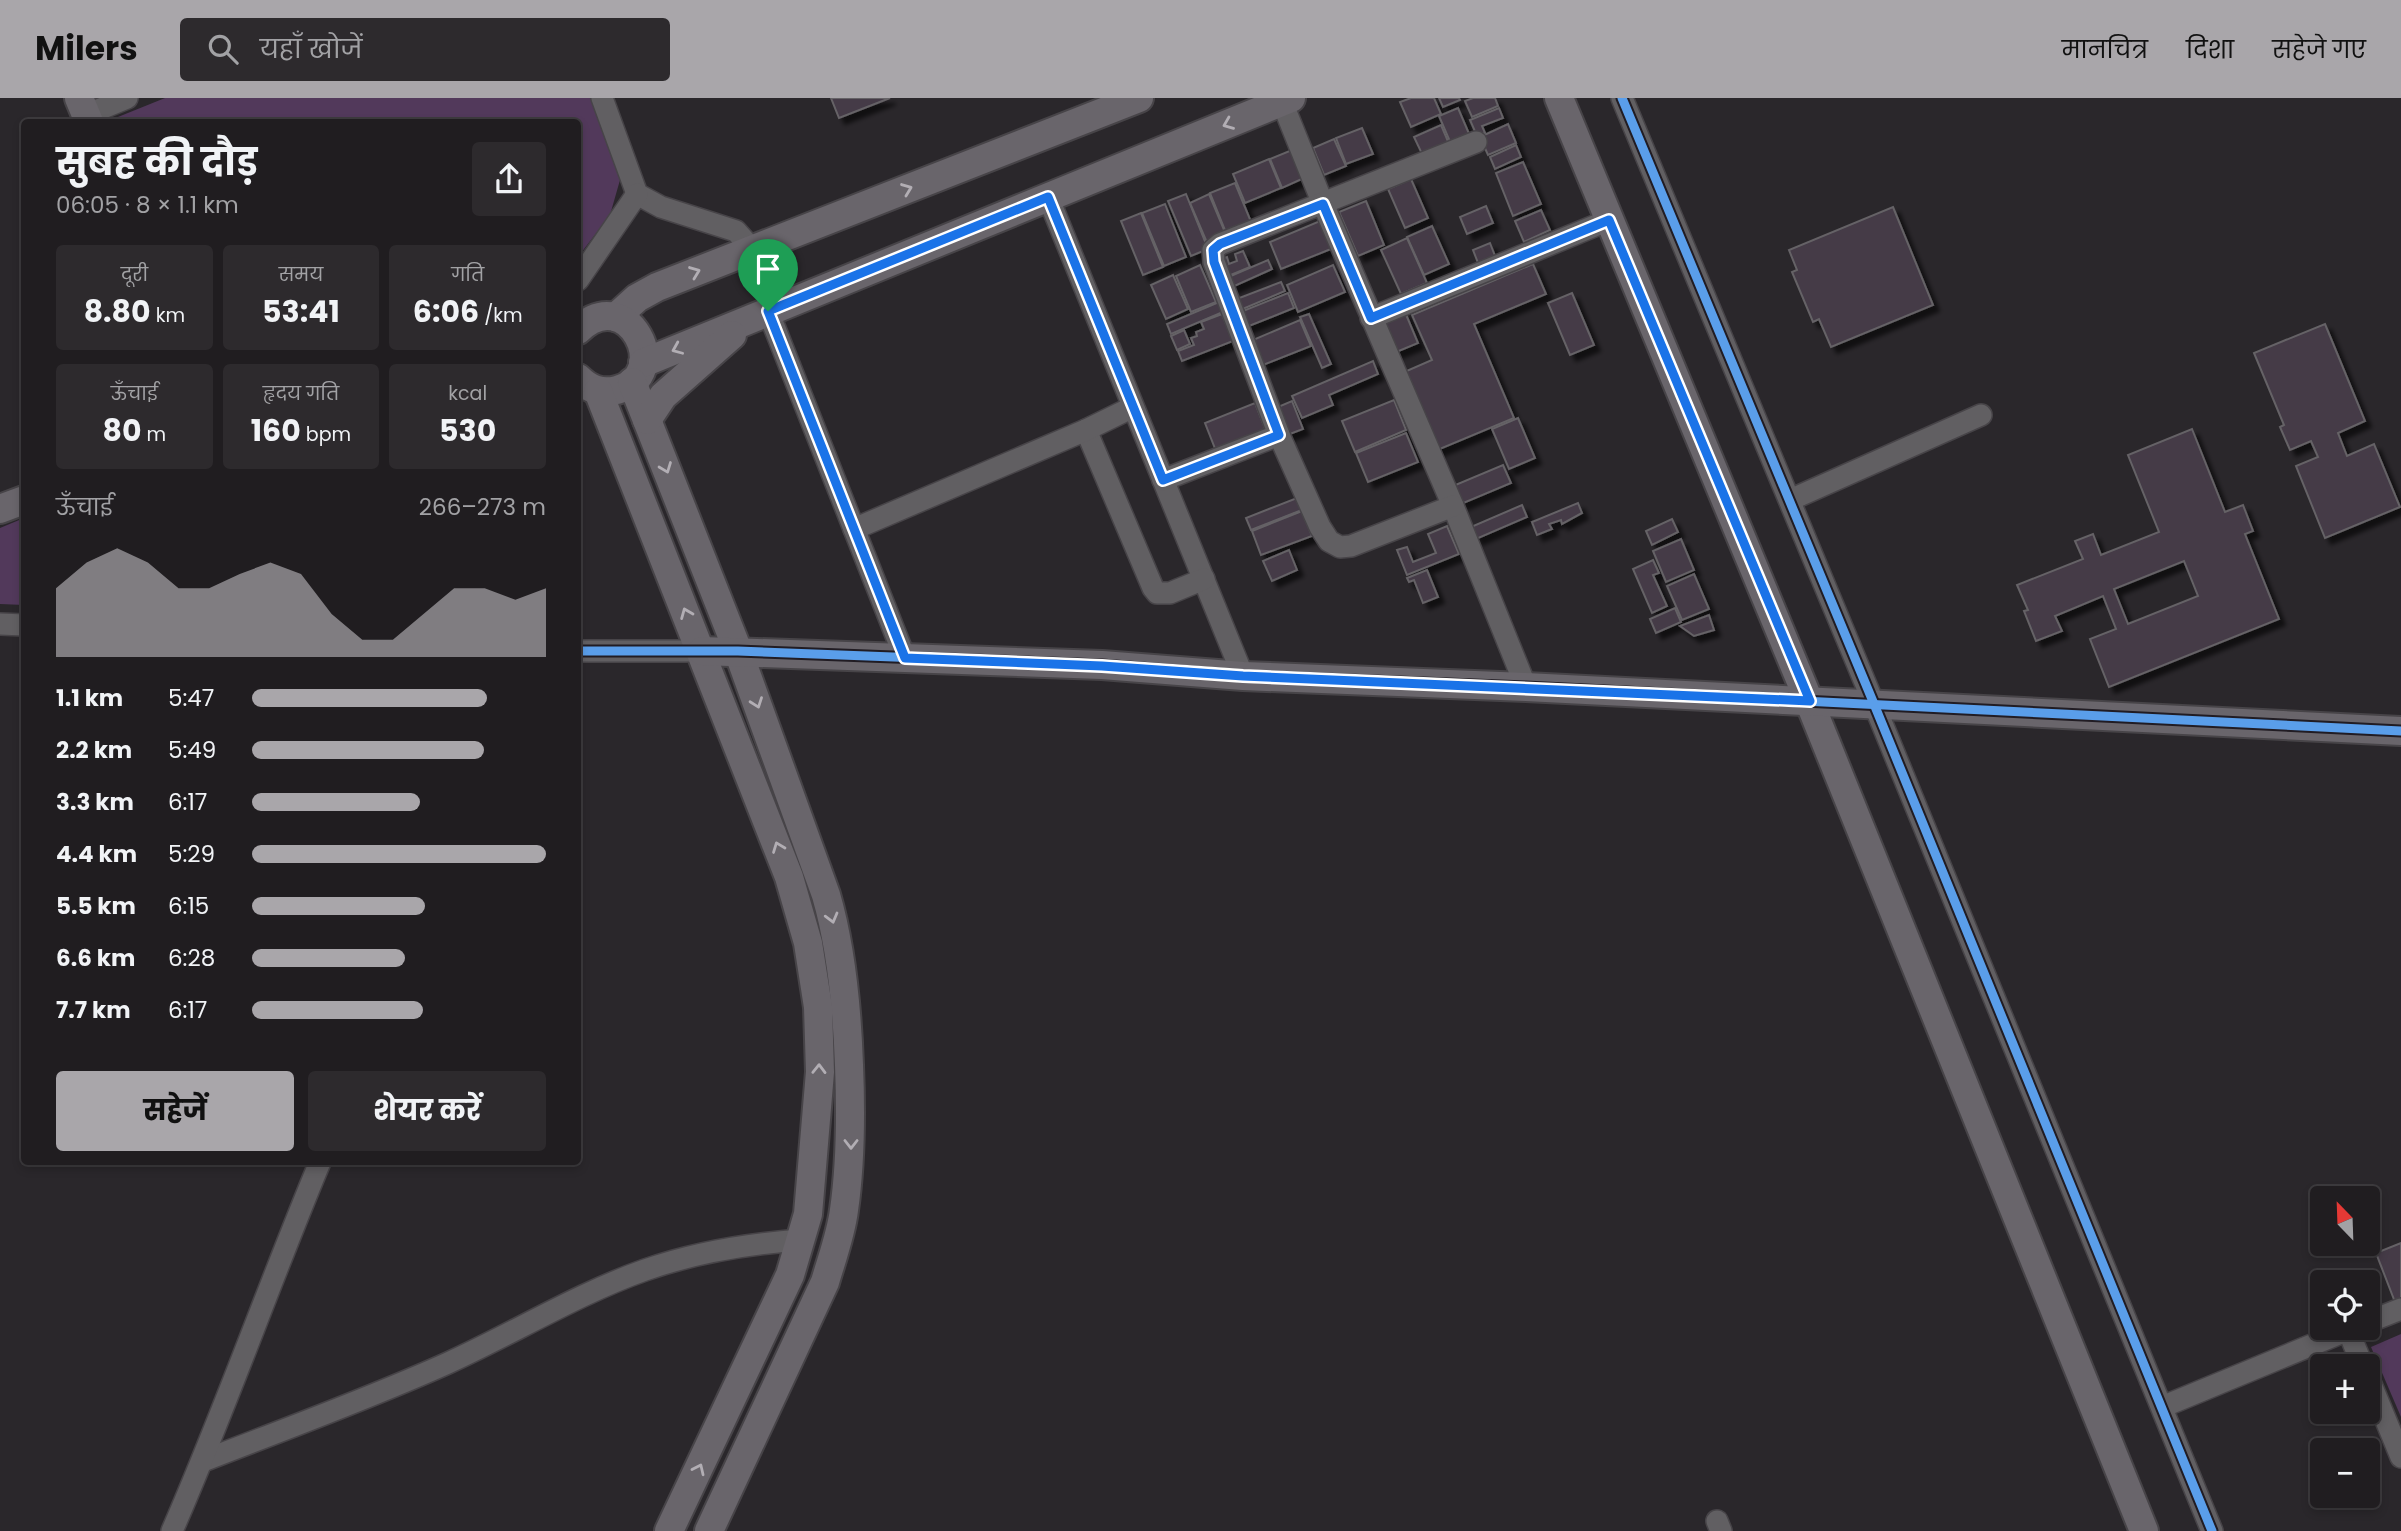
<!DOCTYPE html>
<html lang="hi">
<meta charset="utf-8">
<style>
body{margin:0;font-family:Poppins,"Noto Sans Devanagari",sans-serif;background:#2d2a2d;color:#f1f3f6;height:100vh;display:flex;flex-direction:column;font-size:26px;white-space:nowrap}
*{box-sizing:border-box;margin:0}
p{font-size:23px;color:#a2a2a5}
.icon{flex:none;width:38px;height:38px;fill:none;stroke:currentColor;stroke-width:2;stroke-linecap:round;stroke-linejoin:round}
.map{position:relative;flex:1;overflow:hidden}
.details{position:absolute;left:21px;top:21px;width:560px;height:1046px;display:flex;flex-direction:column;background:#201d20;border-radius:7px;box-shadow:0 4px 10px #0003,0 0 0 2px #3d3b3e}
.details>*{flex:none}
.needle{width:46px;rotate:337deg}
.controls{position:absolute;left:2310px;top:1088px;display:grid;gap:14px}
.controls a{display:grid;place-items:center;width:70px;height:70px;border-radius:7px;background:#201d20;box-shadow:0 4px 10px #0003,0 0 0 2px #3d3b3e;font-size:35px}
.pin{position:absolute;display:grid;place-items:center;width:60px;height:60px;color:#fff;margin:-72px -30px;border-radius:50% 50% 50% 0;rotate:-45deg;box-shadow:0 0 7px #0007}
.pin .icon{rotate:45deg}
.round{display:grid;place-items:center;flex:none;width:74px;height:74px;border-radius:7px;background:#2d2a2d}
.overview{display:flex;align-items:center;justify-content:space-between;height:119px;padding:0 35px}
h1{font-size:38px;font-weight:700;line-height:52px}
.metrics{display:grid;grid-template-columns:repeat(3,1fr);gap:10px;height:119px;padding:7px 35px}
.metrics div{display:grid;align-content:center;border-radius:7px;background:#2d2a2d;text-align:center}
.metrics b{font-size:30px;font-weight:700}
.metrics small{font-size:19px;font-weight:400}
.metrics p{font-size:19px}
.chart{height:196px;padding:14px 35px}
.chart p{display:flex;justify-content:space-between}
.chart svg{width:100%;height:126px;margin-top:7px;fill:#a9a6aa;opacity:.7}
.primary-button{display:flex;gap:14px;margin-top:auto;padding:14px 35px}
.primary-button a{flex:1;height:80px;border-radius:7px;background:#a9a6aa;color:#111;font-size:28px;font-weight:700;line-height:80px;text-align:center}
.primary-button a+a{background:#2d2a2d;color:#f1f3f6}
ul{padding:0 35px;list-style:none;font-size:23px}
li{display:grid;grid-template-columns:112px 84px 1fr;align-items:center;height:52px}
li i{height:18px;border-radius:9px;background:#a9a6aa}
header{display:flex;align-items:center;gap:42px;box-sizing:border-box;height:98px;padding:0 35px;background:#a9a6aa;color:#111}
header strong{font-size:33px}
nav{display:flex;gap:38px;margin-inline-start:auto;font-size:24px}
.search{width:490px;height:63px;background:#2d2a2d;display:flex;align-items:center;gap:18px;box-sizing:border-box;padding:0 24px;border-radius:7px;color:#a2a2a5;font-size:26px}
.map>svg:first-child{display:block}
.green{fill:#52395b}
.building{fill:#443b47;stroke:#656266;stroke-width:2;fill-rule:evenodd;filter:url(#shadow)}
.lines{fill:none;stroke-linecap:round;stroke-linejoin:round}
.street-casing{stroke:#474448;stroke-width:24}
.secondary-casing{stroke:#474448;stroke-width:32}
.street{stroke:#615f62;stroke-width:21}
.secondary{stroke:#69656b;stroke-width:28}
.cycleway-casing{stroke:#211c23;stroke-width:13}
.cycleway{stroke:#5a9eea;stroke-width:9}
.oneway{stroke:#b2aeb4}
.route-casing{stroke:#fff;stroke-width:14}
.route{stroke:#1a73e8;stroke-width:9}
</style>
<header>
<strong>Milers</strong>
<div class="search"><svg class="icon" aria-label="search" viewBox="0 0 24 24"><circle cx="10" cy="10" r="6"/><path d="M15 15l6 6"/></svg>यहाँ खोजें</div>
<nav><a>मानचित्र</a><a>दिशा</a><a>सहेजे गए</a></nav>
</header>
<div class="map">
<svg width="2401" height="1433" viewBox="0 0 2401 1433">
<defs>
<filter id="shadow"><feDropShadow dx="6" dy="6" stdDeviation="2" flood-color="#0009"/></filter>
</defs>
<rect width="100%" height="100%" fill="#2a272b"/>
<g class="green">
<polygon points="165,0 591,0 622,75 610,117 578,159 578,24 115,24 113,21"/>
<polygon points="24,420 24,507 0,506 0,430"/>
<polygon points="2401,1236 2401,1319 2371,1249"/>
</g>
<g class="building">
<polygon points="831,0 890,0 839,20"/>
<polygon points="1411,0 1434,0 1441,16 1411,29 1400,4"/>
<polygon points="1439,0 1459,0 1460,2 1443,9"/>
<polygon points="1473,0 1495,0 1498,8 1472,19 1465,3"/>
<polygon points="1458,10 1470,38 1451,46 1439,18"/>
<polygon points="1499,10 1503,20 1482,28 1485,35 1477,38 1470,22"/>
<polygon points="1508,26 1516,45 1488,57 1480,39"/>
<polygon points="1441,27 1450,48 1424,60 1414,39"/>
<polygon points="1362,30 1373,56 1346,66 1336,40"/>
<polygon points="1334,41 1346,68 1324,77 1313,50"/>
<polygon points="1516,47 1521,59 1495,71 1490,59"/>
<polygon points="1292,52 1304,80 1282,90 1270,61"/>
<polygon points="1269,61 1281,90 1245,105 1233,76"/>
<polygon points="1523,64 1541,106 1513,118 1496,75"/>
<polygon points="1411,81 1428,120 1405,130 1388,91"/>
<polygon points="1235,85 1254,131 1229,142 1210,95"/>
<polygon points="1186,96 1208,151 1191,158 1168,103"/>
<polygon points="1209,96 1227,139 1208,147 1190,105"/>
<polygon points="1366,103 1384,147 1358,158 1339,114"/>
<polygon points="1165,106 1186,159 1164,168 1142,115"/>
<polygon points="1486,108 1493,125 1467,136 1460,119"/>
<polygon points="1893,109 1933,207 1831,249 1819,221 1813,224 1792,174 1797,172 1789,152"/>
<polygon points="1541,112 1550,132 1524,144 1515,123"/>
<polygon points="1141,115 1163,169 1143,177 1121,123"/>
<polygon points="1320,123 1331,151 1281,171 1270,144"/>
<polygon points="1432,128 1449,166 1424,177 1407,139"/>
<polygon points="1407,140 1427,185 1401,196 1381,152"/>
<polygon points="1490,145 1497,163 1480,170 1473,152"/>
<polygon points="1243,153 1250,169 1226,179 1219,162 1227,159 1229,166 1237,163 1235,156"/>
<polygon points="1268,162 1272,171 1230,190 1226,180"/>
<polygon points="1533,166 1546,196 1474,226 1514,320 1435,353 1402,275 1432,262 1412,217"/>
<polygon points="1200,167 1216,204 1191,214 1176,178"/>
<polygon points="1333,167 1345,194 1298,214 1287,187"/>
<polygon points="1173,177 1188,211 1166,221 1151,187"/>
<polygon points="1281,184 1285,193 1238,213 1234,202"/>
<polygon points="1288,195 1294,210 1244,230 1238,215"/>
<polygon points="1572,195 1594,247 1570,257 1548,205"/>
<polygon points="1219,204 1223,214 1171,236 1167,226"/>
<polygon points="1405,214 1418,245 1394,255 1381,224"/>
<polygon points="1222,216 1233,243 1182,263 1178,253 1194,247 1191,240 1197,238 1196,234 1204,231 1201,224"/>
<polygon points="1309,216 1331,266 1322,270 1300,219"/>
<polygon points="1300,222 1311,248 1263,267 1253,242"/>
<polygon points="2325,226 2365,323 2338,335 2347,358 2374,346 2400,409 2325,440 2296,368 2318,359 2311,343 2290,352 2280,329 2284,327 2254,255"/>
<polygon points="1184,232 1190,246 1177,252 1171,238"/>
<polygon points="1373,263 1378,276 1329,297 1333,307 1302,320 1292,298"/>
<polygon points="1394,302 1406,332 1355,354 1342,323"/>
<polygon points="1292,303 1303,331 1282,339 1271,312"/>
<polygon points="1255,305 1266,333 1216,353 1205,325"/>
<polygon points="1518,320 1535,360 1509,371 1492,331"/>
<path d="M2192,331L2225,414L2243,407L2253,433L2245,436L2279,521L2109,589L2090,541L2116,531L2103,498L2055,518L2062,533L2036,543L2024,513L2028,512L2017,487L2083,461L2075,443L2093,436L2101,457L2159,434L2128,357ZM2184,463L2198,498L2128,526L2114,491Z"/>
<polygon points="1406,335 1418,364 1368,384 1356,355"/>
<polygon points="1503,367 1511,385 1461,406 1453,388"/>
<polygon points="1297,400 1302,412 1251,432 1246,420"/>
<polygon points="1578,405 1582,415 1562,426 1561,422 1549,426 1552,431 1537,437 1532,424"/>
<polygon points="1522,407 1527,419 1476,441 1471,429"/>
<polygon points="1302,413 1312,438 1261,457 1252,433"/>
<polygon points="1672,421 1678,434 1652,447 1646,433"/>
<polygon points="1447,428 1459,456 1407,477 1397,452 1407,449 1413,464 1436,455 1428,436"/>
<polygon points="1681,441 1694,472 1666,484 1653,453"/>
<polygon points="1289,452 1297,472 1272,483 1263,463"/>
<polygon points="1653,462 1659,475 1653,477 1667,508 1652,515 1633,471"/>
<polygon points="1427,472 1438,499 1423,505 1414,482 1409,484 1407,480"/>
<polygon points="1694,476 1709,511 1682,522 1667,488"/>
<polygon points="1675,510 1681,524 1656,535 1650,521"/>
<polygon points="1709,517 1714,532 1694,538 1680,528"/>
<polygon points="2401,1145 2401,1202 2395,1204 2376,1155"/>
</g>
<g class="lines">
<defs>
<g id="street">
<polyline points="602,0 637,96 661,109 736,133 753,152"/>
<polyline points="1622,0 1874,606 2212,1433"/>
<polyline points="1282,4 1323,106 1453,408 1526,589"/>
<polyline points="86,17 127,0"/>
<polyline points="1048,99 1243,578"/>
<polyline points="578,182 637,96"/>
<polyline points="768,213 905,560"/>
<polyline points="1371,220 1609,122"/>
<polyline points="1086,332 1153,490 1157,495 1170,495 1204,481"/>
<polyline points="1163,382 1279,337"/>
<polyline points="1790,402 1981,317"/>
<polyline points="1453,408 1351,448 1340,449 1329,443 1320,429 1279,337 1214,164 1213,152 1220,146 1476,44"/>
<polyline points="854,431 1086,332 1133,309"/>
<polyline points="0,526 24,527"/>
<polyline points="578,553 702,553"/>
<polyline points="2368,1224 2401,1211"/>
<polyline points="2348,1232 2363,1269"/>
<polyline points="2368,1279 2401,1359"/>
<polyline points="2162,1309 2353,1230"/>
<path d="M203,1363C285,1331 368,1301 448,1265C514,1235 577,1196 645,1172C696,1154 747,1146 800,1142"/>
<polyline points="1717,1423 1721,1433"/>
<path d="M172,1433C225,1312 269,1186 320,1064"/>
</g>
<g id="secondary">
<polyline points="79,0 89,24"/>
<polyline points="1559,0 1809,603 2144,1433"/>
<polyline points="616,219 637,200 657,189 1139,0"/>
<path d="M578,232C628,183 675,277 617,292C601,296 589,291 578,280"/>
<polyline points="643,265 1291,0"/>
<path d="M632,284L738,553L826,797C842,852 847,910 849,967C851,1016 851,1063 844,1112C841,1136 832,1160 825,1184L709,1433"/>
<polyline points="598,293 789,779 808,845 818,909 820,974 808,1116 790,1177 669,1433"/>
<polyline points="647,322 663,298 732,237"/>
<polyline points="0,411 24,402"/>
<polyline points="702,553 1102,567 1243,578 1526,589 2401,633"/>
</g>
</defs>
<use href="#street" class="street-casing"/>
<use href="#secondary" class="secondary-casing"/>
<use href="#street" class="street"/>
<use href="#secondary" class="secondary"/>
<defs>
<g id="cycleway">
<polyline points="1622,0 1874,606 2212,1433"/>
<polyline points="578,553 738,553 1102,567 1243,578 1526,589 2401,633"/>
</g>
</defs>
<use href="#cycleway" class="cycleway-casing"/>
<use href="#cycleway" class="cycleway"/>
</g>
<defs><path id="oneway-chevron" d="M-2-3.5L2.5 0L-2 3.5" fill="none" stroke-width="1.6" stroke-linecap="round" stroke-linejoin="round" transform="scale(1.75)"/></defs>
<g class="oneway">
<use href="#oneway-chevron" transform="translate(1228 26) rotate(158)"/>
<use href="#oneway-chevron" transform="translate(907 91) rotate(-21)"/>
<use href="#oneway-chevron" transform="translate(695 174) rotate(-21)"/>
<use href="#oneway-chevron" transform="translate(677 251) rotate(157)"/>
<use href="#oneway-chevron" transform="translate(666 370) rotate(69)"/>
<use href="#oneway-chevron" transform="translate(686 515) rotate(-112)"/>
<use href="#oneway-chevron" transform="translate(757 605) rotate(70)"/>
<use href="#oneway-chevron" transform="translate(778 749) rotate(-111)"/>
<use href="#oneway-chevron" transform="translate(832 820) rotate(75)"/>
<use href="#oneway-chevron" transform="translate(819 971) rotate(-89)"/>
<use href="#oneway-chevron" transform="translate(851 1046) rotate(90)"/>
<use href="#oneway-chevron" transform="translate(699 1371) rotate(-65)"/>
</g>
<g class="lines">
<defs>
<polygon id="route" points="1048,99 1163,382 1279,337 1214,164 1213,152 1220,146 1323,106 1371,220 1609,122 1810,603 1243,578 1102,568 905,560 768,213"/>
</defs>
<use href="#route" class="route-casing"/>
<use href="#route" class="route"/>
</g>
</svg>
<div class="controls">
<a><svg class="needle" viewBox="-14 -14 28 28"><path d="M0-13l5 13h-10z" fill="#e53935"/><path d="M0 13l5-13h-10z" fill="#a2a2a5"/></svg></a>
<a><svg class="icon" aria-label="locate" viewBox="0 0 24 24"><circle cx="12" cy="12" r="6"/><path d="M12 2v4M12 18v4M2 12h4M18 12h4"/></svg></a>
<a>+</a>
<a>−</a>
</div>
<div class="pin" style="left:768px;top:213px;background:#1e9e55"><svg class="icon" aria-label="arrive" viewBox="0 0 24 24"><path d="M6 21V4h12l-3 4 3 4H6"/></svg></div>
<section class="details">
<div class="overview"><div><h1>सुबह की दौड़</h1><p>06:05 · 8 × 1.1 km</p></div><a class="round"><svg class="icon" aria-label="share" viewBox="0 0 24 24"><path d="M12 15V3M7 8l5-5 5 5M5 13v7h14v-7"/></svg></a></div>
<div class="metrics">
<div><p>दूरी</p><b>8.80<small> km</small></b></div>
<div><p>समय</p><b>53:41</b></div>
<div><p>गति</p><b>6:06<small> /km</small></b></div>
</div>
<div class="metrics">
<div><p>ऊँचाई</p><b>80<small> m</small></b></div>
<div><p>हृदय गति</p><b>160<small> bpm</small></b></div>
<div><p>kcal</p><b>530</b></div>
</div>
<div class="chart"><p><span>ऊँचाई</span>266–273 m</p>
<svg viewBox="0 0 160 44" preserveAspectRatio="none"><path d="M0 44V20L10 11L20 6L30 11L40 20L50 20L60 15L70 11L80 15L90 29L100 38L110 38L120 29L130 20L140 20L150 24L160 20V44z"/></svg>
</div>
<ul>
<li><b>1.1 km</b>5:47<i style="width:80%"></i></li>
<li><b>2.2 km</b>5:49<i style="width:79%"></i></li>
<li><b>3.3 km</b>6:17<i style="width:57%"></i></li>
<li><b>4.4 km</b>5:29<i style="width:100%"></i></li>
<li><b>5.5 km</b>6:15<i style="width:59%"></i></li>
<li><b>6.6 km</b>6:28<i style="width:52%"></i></li>
<li><b>7.7 km</b>6:17<i style="width:58%"></i></li>
</ul>
<div class="primary-button"><a>सहेजें</a><a>शेयर करें</a></div>
</section>
</div>
